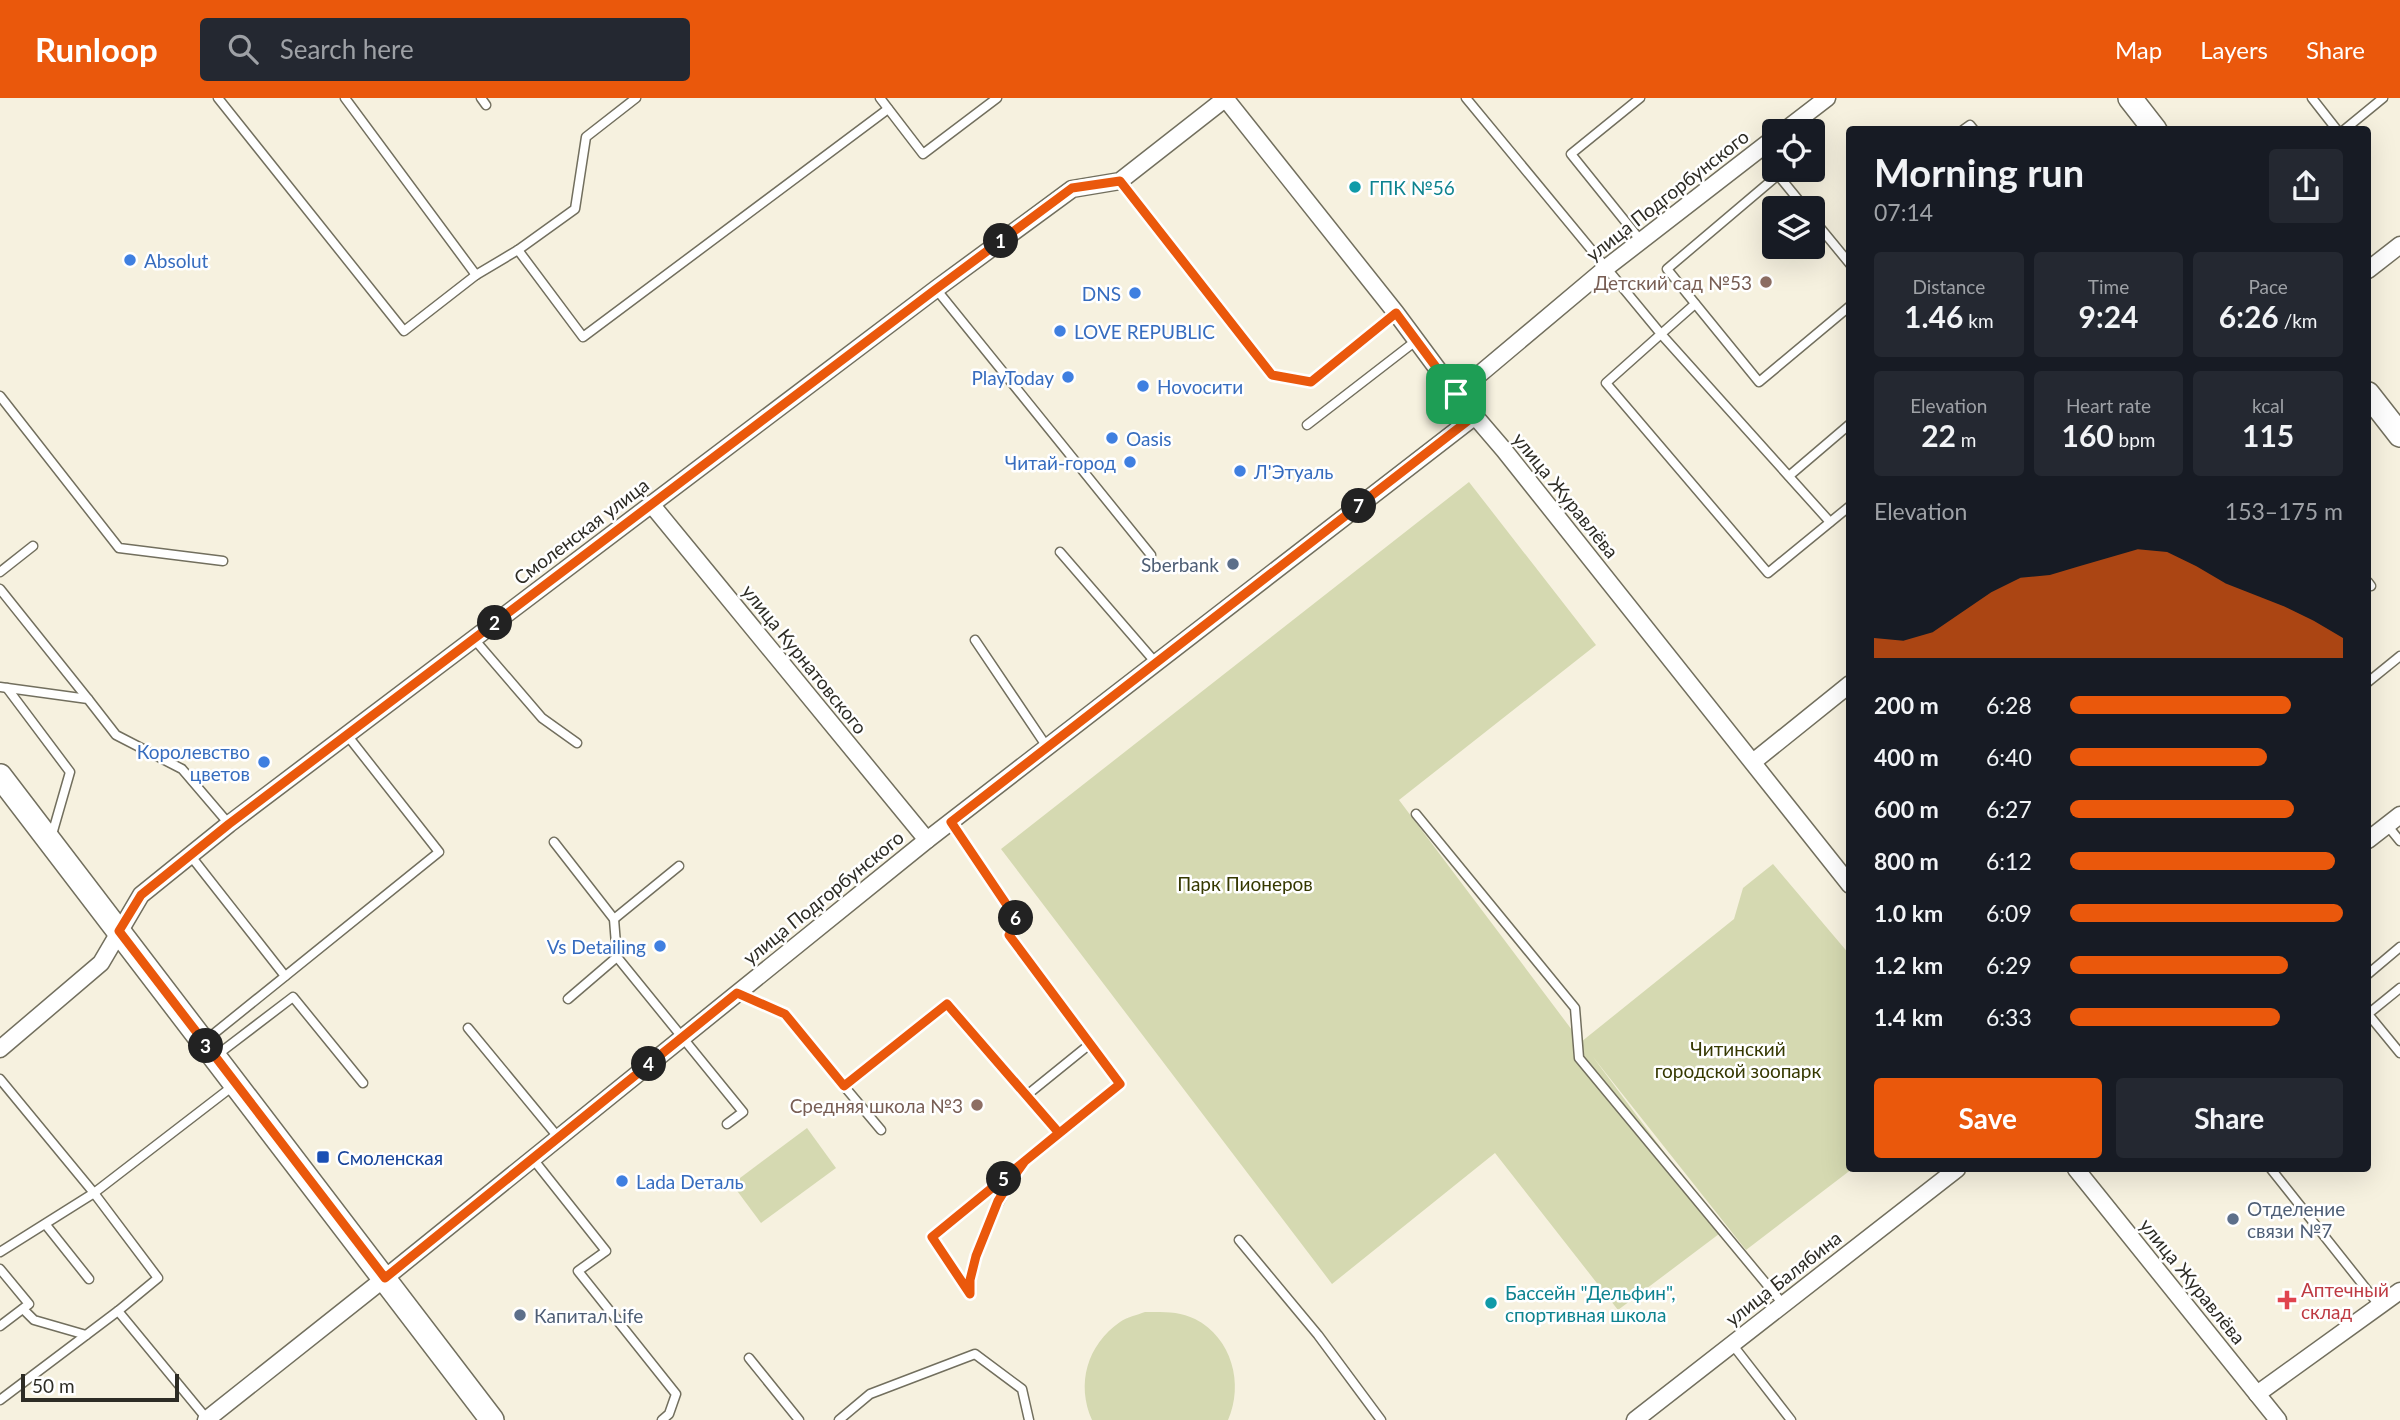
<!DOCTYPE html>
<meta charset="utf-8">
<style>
body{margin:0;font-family:Lato,sans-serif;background:#242831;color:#f1f3f6;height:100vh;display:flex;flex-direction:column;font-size:26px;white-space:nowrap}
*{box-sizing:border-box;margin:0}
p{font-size:23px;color:#9ea1a6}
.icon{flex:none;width:38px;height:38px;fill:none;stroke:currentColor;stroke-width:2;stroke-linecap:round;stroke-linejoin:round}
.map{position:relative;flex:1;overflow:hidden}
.side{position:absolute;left:1846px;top:28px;width:525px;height:1046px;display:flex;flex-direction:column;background:#171b24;border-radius:7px;box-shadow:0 7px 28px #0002}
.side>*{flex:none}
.buttons{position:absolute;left:1762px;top:21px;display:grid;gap:14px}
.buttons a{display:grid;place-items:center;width:63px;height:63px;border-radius:7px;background:#171b24;box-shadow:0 7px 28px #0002;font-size:35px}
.scale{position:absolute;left:21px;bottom:18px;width:158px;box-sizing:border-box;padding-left:7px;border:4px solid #2d2c25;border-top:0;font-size:19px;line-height:24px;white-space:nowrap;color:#2d2c25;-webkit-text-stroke:5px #fff;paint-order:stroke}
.pin{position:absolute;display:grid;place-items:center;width:60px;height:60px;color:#fff;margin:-30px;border-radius:14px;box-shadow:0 4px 10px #0006}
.km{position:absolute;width:35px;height:35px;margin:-18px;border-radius:50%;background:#222;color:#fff;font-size:19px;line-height:35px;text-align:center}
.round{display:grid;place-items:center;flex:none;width:74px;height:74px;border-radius:7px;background:#242831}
.head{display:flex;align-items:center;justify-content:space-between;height:119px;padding:0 28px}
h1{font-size:38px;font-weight:700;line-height:52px}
.stats{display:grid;grid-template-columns:repeat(3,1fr);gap:10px;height:119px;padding:7px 28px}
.stats div{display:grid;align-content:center;border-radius:7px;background:#242831;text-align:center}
.stats b{font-size:30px;font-weight:700}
.stats small{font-size:19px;font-weight:400}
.stats p{font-size:19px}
.chart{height:196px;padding:14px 28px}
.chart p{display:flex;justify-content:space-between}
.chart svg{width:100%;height:126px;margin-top:7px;fill:#ea580c;opacity:.7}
.primary-button{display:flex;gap:14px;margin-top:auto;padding:14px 28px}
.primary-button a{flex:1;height:80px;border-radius:7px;background:#ea580c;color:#fff;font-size:28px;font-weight:700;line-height:80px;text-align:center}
.primary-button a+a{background:#242831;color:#f1f3f6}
ul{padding:0 28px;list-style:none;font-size:23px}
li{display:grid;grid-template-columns:112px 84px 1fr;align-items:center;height:52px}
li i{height:18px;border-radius:9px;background:#ea580c}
header{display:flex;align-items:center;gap:42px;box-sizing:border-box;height:98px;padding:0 35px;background:#ea580c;color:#fff}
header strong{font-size:33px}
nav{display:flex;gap:38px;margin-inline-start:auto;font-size:24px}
.search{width:490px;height:63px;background:#242831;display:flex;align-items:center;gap:18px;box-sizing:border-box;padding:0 24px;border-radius:7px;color:#9ea1a6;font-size:26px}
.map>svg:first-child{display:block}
.green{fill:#d5d9b1}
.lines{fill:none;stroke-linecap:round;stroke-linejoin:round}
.service-casing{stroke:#726f5e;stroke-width:11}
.minor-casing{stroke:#726f5e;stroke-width:19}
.secondary-casing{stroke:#726f5e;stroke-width:26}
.service{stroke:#fff;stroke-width:8}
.minor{stroke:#fff;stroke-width:16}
.secondary{stroke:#fff;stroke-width:23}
.route-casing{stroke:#fff;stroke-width:14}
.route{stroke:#ea580c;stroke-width:9}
.culture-dot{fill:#0f9aa8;stroke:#fff;stroke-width:2.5}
.shop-dot{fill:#3f7fe0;stroke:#fff;stroke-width:2.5}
.education-dot{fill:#8d6e63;stroke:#fff;stroke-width:2.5}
.service-dot{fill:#5c6f8a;stroke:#fff;stroke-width:2.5}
.transit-dot{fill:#1a4fb4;stroke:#fff;stroke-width:2.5}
.health-dot{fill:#e0444e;stroke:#fff;stroke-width:2.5}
.labels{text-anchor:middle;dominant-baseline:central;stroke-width:5;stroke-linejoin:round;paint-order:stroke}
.culture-label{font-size:19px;fill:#0d838f;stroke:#fff;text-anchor:start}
.street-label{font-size:19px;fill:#2d2c25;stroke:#fff}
.shop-label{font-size:19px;fill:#366cbe;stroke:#fff;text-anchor:start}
.education-label{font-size:19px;fill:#785e54;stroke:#fff;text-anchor:end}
.service-label{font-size:19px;fill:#4e5e75;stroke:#fff;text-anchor:start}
.park-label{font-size:19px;fill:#353800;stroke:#fff}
.transit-label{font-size:19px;fill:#164399;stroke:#fff;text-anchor:start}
.health-label{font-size:19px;fill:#be3a42;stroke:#fff;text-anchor:start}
</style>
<header>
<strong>Runloop</strong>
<div class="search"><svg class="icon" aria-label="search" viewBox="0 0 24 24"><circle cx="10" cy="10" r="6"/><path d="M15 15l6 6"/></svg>Search here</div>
<nav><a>Map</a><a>Layers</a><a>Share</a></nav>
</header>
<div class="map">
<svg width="2400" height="1322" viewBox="0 0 2400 1322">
<rect width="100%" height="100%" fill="#f6f1df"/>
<g class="green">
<polygon points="1469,384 1596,547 1399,702 1581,944 1734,821 1743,790 1773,766 1850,857 1850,1071 1852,1071 1746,1152 1593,959 1723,1133 1618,1212 1495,1055 1332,1186 1001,751"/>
<polygon points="807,1030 836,1070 761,1125 732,1086"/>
<path d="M1145,1214C1162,1214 1179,1213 1195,1221C1232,1240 1244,1286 1228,1322H1092C1076,1286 1087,1247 1120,1224C1127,1219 1137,1217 1145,1214Z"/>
</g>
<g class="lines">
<defs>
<g id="service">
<polyline points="218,0 404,233 476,177 518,152 575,111 586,39 636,0"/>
<polyline points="345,0 476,177"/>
<polyline points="481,0 486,7"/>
<polyline points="880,0 923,56 997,0"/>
<polyline points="1466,0 1661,236 1606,285 1768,475 1850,408"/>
<polyline points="1640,0 1571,56 1641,143"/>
<polyline points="2312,0 2337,32"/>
<polyline points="1963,32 1970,27 1974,32"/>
<polyline points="2344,32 2383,0"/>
<polyline points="1120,83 1271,277 1311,284 1396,215"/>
<polyline points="1805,110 1778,77 1667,171 1759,284 1850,208"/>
<polyline points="1813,121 1850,166"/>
<polyline points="518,152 583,239 888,11"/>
<polyline points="936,191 1151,457"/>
<polyline points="1695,206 1661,236 1830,424"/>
<polyline points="0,298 119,450 223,463"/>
<polyline points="1307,327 1417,242"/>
<polyline points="1789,378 1850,326"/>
<polyline points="1060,454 1156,565"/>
<polyline points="0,474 33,448"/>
<polyline points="2368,484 2371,488"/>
<polyline points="0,491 88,601"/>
<polyline points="474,541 542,620 577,645"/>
<polyline points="975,542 1047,649"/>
<polyline points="2368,584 2400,558"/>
<polyline points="0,589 88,601 116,637 182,671 229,726"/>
<polyline points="7,590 70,674 51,740"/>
<polyline points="1416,716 1575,910 1579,960 1783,1206"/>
<path d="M951,724L1017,822L1009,837L1120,986L932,1139L970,1196C970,1152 1000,1098 1025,1063"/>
<polyline points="2387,727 2400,743"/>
<polyline points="554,744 614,821 617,859 743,1014 727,1026"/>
<polyline points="190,757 285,878"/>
<polyline points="614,821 679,768"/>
<polyline points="2368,876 2400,849"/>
<polyline points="2400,890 2368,916 2400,955"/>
<polyline points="738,895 785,917 844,988 947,906 1027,997"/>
<polyline points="568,901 617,859"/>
<polyline points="468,930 558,1039"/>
<polyline points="206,942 439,754 347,637"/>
<polyline points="217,957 293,899 363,985"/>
<polyline points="0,981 94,1095 158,1180 118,1213 0,1302"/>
<polyline points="844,988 881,1032"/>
<polyline points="1059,1035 1027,997 1090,946"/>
<polyline points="533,1061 606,1153 578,1173 676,1296 669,1316 662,1322"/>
<polyline points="2271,1071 2379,1207"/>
<polyline points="46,1127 89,1181"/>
<polyline points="1239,1142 1318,1237 1381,1322"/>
<polyline points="0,1154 94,1095 233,988"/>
<polyline points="0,1171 29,1206 0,1228"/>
<polyline points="23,1211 34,1222 86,1237"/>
<polyline points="118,1213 207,1321"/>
<polyline points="1732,1246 1791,1322"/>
<polyline points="749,1260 799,1322"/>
<polyline points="839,1322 870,1296 975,1256 1022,1291 1029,1322"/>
</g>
<g id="minor">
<polyline points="1225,0 1396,215 1456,296 1504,352 1850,787"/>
<polyline points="1784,33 1827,0"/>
<polyline points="2368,172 2400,147"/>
<polyline points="1456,296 1606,170 1774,40"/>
<polyline points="651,406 927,742"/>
<polyline points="1753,664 1850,586"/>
<polyline points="2368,742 2400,717"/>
<polyline points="0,951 101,865 141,797 229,726 936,191 1072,91 1120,83 1226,0"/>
<polyline points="2076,1071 2278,1322"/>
<polyline points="2257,1296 2400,1193"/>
<polyline points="206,1322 385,1180 927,742 1474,319"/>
<polyline points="1635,1322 1957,1071"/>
</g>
<g id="secondary">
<polyline points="2130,0 2155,32"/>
<polyline points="2368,296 2400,337"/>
<polyline points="0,678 492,1322"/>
</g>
</defs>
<use href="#service" class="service-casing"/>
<use href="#minor" class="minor-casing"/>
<use href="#secondary" class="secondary-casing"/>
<use href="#service" class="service"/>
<use href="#minor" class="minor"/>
<use href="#secondary" class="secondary"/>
</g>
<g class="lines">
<defs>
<polyline id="route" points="1456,296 1396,215 1311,284 1272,277 1120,83 1072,90 936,191 229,726 141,797 119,833 385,1180 737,895 785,916 844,988 947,906 1059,1035 932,1139 970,1196 970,1182 976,1158 998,1103 1010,1084 1025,1063 1120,986 1009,837 1017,822 951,724 1474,318 1456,296"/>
</defs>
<use href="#route" class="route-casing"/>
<use href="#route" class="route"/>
</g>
<g class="culture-dot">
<circle cx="1355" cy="89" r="7"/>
<circle cx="1491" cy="1205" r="7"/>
</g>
<g class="shop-dot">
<circle cx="130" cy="162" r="7"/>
<circle cx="1135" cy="195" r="7"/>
<circle cx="1060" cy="233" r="7"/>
<circle cx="1068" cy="279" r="7"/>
<circle cx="1143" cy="288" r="7"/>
<circle cx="1112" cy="340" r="7"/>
<circle cx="1130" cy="364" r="7"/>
<circle cx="1240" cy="373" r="7"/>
<circle cx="264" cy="664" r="7"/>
<circle cx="660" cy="848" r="7"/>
<circle cx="622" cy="1083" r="7"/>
</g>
<g class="education-dot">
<circle cx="1766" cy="184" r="7"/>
<circle cx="977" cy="1007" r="7"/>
</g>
<g class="service-dot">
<circle cx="1233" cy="466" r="7"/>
<circle cx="2233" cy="1121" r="7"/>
<circle cx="520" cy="1217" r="7"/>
</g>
<rect class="transit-dot" x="316" y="1052" width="14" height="14" rx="3.5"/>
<path class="health-dot" d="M2283.5 1191.5h7v7h7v7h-7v7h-7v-7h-7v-7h7z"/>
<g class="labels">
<g class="culture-label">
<text x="1369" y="89">ГПК №56</text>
<text x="1505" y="1194">Бассейн "Дельфин",<tspan x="1505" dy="22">спортивная школа</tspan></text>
</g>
<g class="street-label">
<text transform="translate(1667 97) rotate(-38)">улица Подгорбунского</text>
<text transform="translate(1566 397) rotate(51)">улица Журавлёва</text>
<text transform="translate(581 433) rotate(-37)">Смоленская улица</text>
<text transform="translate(805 561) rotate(51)">улица Курнатовского</text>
<text transform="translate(823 799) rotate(-39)">улица Подгорбунского</text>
<text transform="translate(1783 1180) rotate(-38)">улица Балябина</text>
<text transform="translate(2193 1183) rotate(51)">улица Журавлёва</text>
</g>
<g class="shop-label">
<text x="144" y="162">Absolut</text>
<text x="1121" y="195" text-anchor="end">DNS</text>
<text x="1074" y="233">LOVE REPUBLIC</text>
<text x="1054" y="279" text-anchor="end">PlayToday</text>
<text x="1157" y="288">Ноvосити</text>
<text x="1126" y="340">Oasis</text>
<text x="1116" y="364" text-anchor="end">Читай-город</text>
<text x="1254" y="373">Л'Этуаль</text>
<text x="250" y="653" text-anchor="end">Королевство<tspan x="250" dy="22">цветов</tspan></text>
<text x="646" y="848" text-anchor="end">Vs Detailing</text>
<text x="636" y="1083">Lada Dеталь</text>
</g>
<g class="education-label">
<text x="1752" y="184">Детский сад №53</text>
<text x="963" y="1007">Средняя школа №3</text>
</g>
<g class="service-label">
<text x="1219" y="466" text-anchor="end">Sberbank</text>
<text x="2247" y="1110">Отделение<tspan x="2247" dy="22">связи №7</tspan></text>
<text x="534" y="1217">Капитал Life</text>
</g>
<g class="park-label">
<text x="1245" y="785">Парк Пионеров</text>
<text x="1738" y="950">Читинский<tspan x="1738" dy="22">городской зоопарк</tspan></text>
</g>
<g class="transit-label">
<text x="337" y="1059">Смоленская</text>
</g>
<g class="health-label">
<text x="2301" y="1191">Аптечный<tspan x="2301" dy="22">склад</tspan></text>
</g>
</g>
</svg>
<div class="buttons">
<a><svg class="icon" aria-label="locate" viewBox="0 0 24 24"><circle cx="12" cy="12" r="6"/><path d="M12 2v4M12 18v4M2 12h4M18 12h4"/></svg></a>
<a><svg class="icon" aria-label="layers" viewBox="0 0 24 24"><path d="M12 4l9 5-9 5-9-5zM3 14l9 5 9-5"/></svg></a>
</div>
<div class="scale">50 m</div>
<div class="pin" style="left:1456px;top:296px;background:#1e9e55"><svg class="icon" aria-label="arrive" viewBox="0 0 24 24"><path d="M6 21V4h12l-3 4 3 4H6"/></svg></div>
<b class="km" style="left:1001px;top:143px">1</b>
<b class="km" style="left:495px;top:525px">2</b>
<b class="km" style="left:206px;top:948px">3</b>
<b class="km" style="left:649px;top:966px">4</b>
<b class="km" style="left:1004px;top:1081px">5</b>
<b class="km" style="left:1016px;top:820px">6</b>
<b class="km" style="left:1359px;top:408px">7</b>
<section class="side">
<div class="head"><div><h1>Morning run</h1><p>07:14</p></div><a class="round"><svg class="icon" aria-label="share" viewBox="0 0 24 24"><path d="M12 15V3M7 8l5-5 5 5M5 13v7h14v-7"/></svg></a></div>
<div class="stats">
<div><p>Distance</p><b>1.46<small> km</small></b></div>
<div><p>Time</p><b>9:24</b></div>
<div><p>Pace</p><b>6:26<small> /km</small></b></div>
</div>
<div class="stats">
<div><p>Elevation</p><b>22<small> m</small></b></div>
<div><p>Heart rate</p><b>160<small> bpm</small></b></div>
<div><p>kcal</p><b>115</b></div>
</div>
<div class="chart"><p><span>Elevation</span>153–175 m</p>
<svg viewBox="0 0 160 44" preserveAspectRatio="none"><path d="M0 44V37L10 38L20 35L30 28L40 21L50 16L60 15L70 12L80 9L90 6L100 7L110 12L120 18L130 22L140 26L150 31L160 37V44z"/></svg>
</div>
<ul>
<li><b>200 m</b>6:28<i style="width:81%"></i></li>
<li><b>400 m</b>6:40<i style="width:72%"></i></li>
<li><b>600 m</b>6:27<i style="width:82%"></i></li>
<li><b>800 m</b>6:12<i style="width:97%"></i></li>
<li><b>1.0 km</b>6:09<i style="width:100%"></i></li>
<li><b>1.2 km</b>6:29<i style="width:80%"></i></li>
<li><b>1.4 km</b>6:33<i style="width:77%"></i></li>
</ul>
<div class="primary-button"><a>Save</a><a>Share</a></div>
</section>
</div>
